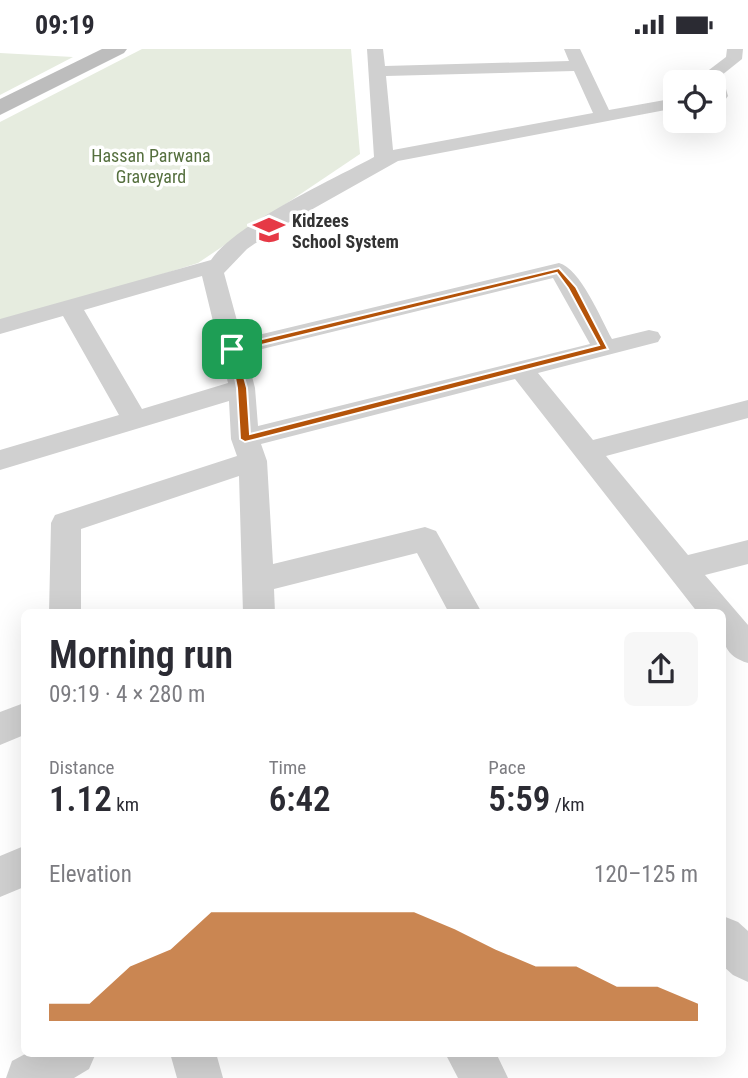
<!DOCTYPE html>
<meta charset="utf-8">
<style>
body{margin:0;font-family:"Roboto Condensed",sans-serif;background:#f7f7f7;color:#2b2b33;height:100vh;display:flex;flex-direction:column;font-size:26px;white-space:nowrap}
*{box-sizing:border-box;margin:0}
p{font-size:23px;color:#7c7c81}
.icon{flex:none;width:38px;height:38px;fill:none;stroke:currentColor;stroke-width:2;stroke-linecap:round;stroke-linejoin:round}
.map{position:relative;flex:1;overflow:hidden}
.panel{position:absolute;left:21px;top:560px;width:705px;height:448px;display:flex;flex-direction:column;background:#fff;border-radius:10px;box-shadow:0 7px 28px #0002}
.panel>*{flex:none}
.tools{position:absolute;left:663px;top:21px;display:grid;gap:14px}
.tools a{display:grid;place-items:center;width:63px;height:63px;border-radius:10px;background:#fff;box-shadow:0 7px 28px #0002;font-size:35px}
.pin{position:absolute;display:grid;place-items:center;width:60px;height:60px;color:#fff;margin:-30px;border-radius:14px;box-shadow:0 4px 10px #0006}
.round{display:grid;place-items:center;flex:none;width:74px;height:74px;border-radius:10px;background:#f7f7f7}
.summary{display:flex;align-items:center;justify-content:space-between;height:119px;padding:0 28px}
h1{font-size:38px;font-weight:600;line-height:52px}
.stats{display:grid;grid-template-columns:repeat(3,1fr);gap:10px;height:119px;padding:7px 28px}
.stats div{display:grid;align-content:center}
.stats b{font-size:35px;font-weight:600}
.stats small{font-size:19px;font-weight:400}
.stats p{font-size:19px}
.chart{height:196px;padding:14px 28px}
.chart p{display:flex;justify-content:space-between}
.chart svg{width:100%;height:126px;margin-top:7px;fill:#b45309;opacity:.7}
.status{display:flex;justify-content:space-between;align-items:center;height:49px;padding:0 35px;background:#fff;direction:ltr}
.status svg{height:19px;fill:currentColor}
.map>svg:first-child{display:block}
.green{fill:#e6ecdf}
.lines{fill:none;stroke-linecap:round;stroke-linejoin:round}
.minor{fill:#d0d0d0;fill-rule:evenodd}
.secondary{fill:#bdbdbd;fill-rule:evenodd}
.route{fill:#b45309;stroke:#fff;stroke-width:2;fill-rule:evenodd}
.labels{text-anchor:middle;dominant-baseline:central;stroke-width:7;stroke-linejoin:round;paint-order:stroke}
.far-park-label{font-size:18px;fill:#56703f;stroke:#fff}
.far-poi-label{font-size:18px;font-weight:bold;fill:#333;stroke:#fff;text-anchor:start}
</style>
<div class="status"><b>09:19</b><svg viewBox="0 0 49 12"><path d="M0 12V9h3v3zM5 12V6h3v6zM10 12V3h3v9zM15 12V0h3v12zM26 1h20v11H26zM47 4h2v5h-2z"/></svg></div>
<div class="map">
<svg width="748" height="1029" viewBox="0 0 748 1029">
<rect width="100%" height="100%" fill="#fff"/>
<g class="green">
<polygon points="142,0 351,0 360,105 198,214 0,276 0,73"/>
<polygon points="0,4 73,8 0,46"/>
</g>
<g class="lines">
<g class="minor">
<path d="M367,0H383L385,17L569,12L564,0H580L609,61L676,49V59L398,112L270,184L247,200L224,224L242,290L559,214C580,219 601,270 612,290L649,281L658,283L661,288L658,293L538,324L593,391L748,351V369L606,407L688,506L748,491V515L705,526L748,576V614C720,605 723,589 723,564H698L515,330L261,395L267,412L273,515L425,478L436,482L482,564H449L417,504L274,540L275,564H243L239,427L81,480V564H49L51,474L55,466L237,407L231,390L229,352L0,421V401L119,366L63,267L0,285V270L211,211C235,175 334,130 374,108ZM574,22L593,64L393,101L386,27ZM202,227L228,334L142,360L84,261ZM553,229L590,295L258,377L255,339L246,304Z"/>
<polygon points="727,0 743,0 742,10 722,26 728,47 725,51 714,53 714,33 707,33 705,24 726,8"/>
<polygon points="24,654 24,686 0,696 0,663"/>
<polygon points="24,797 24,838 0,848 0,807"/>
<polygon points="723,867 738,873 748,882 748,933 733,926 723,917"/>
<polygon points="27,1004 96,1004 89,1020 74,1029 6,1029 12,1012"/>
<polygon points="170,1004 216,1004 223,1029 177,1029"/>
<polygon points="445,1004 496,1004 508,1029 458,1029"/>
</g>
<polygon class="secondary" points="102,0 127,0 124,4 0,66 0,50"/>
</g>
<path class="route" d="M559,219L576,238L608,300L245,393L240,390L237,339L229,298ZM557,224L568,239L599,296L250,385L247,339L237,302Z"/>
<defs>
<symbol id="school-bare" viewBox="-9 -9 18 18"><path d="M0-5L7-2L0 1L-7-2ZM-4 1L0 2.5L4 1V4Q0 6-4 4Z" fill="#e63946" stroke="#fff" stroke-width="2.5" paint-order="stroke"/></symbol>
</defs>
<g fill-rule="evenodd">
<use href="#school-bare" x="247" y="159" width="44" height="44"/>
</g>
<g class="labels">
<g class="far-park-label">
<text x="151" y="106">Hassan Parwana<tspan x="151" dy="21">Graveyard</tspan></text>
</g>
<g class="far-poi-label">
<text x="292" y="171">Kidzees<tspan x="292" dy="21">School System</tspan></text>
</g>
</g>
</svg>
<div class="tools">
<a><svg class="icon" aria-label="locate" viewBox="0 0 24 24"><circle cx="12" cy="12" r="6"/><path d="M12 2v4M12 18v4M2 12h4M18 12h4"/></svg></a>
</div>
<div class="pin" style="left:232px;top:300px;background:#1e9e55"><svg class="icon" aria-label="arrive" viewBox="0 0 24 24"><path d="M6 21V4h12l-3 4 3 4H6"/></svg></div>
<section class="panel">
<div class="summary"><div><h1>Morning run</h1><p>09:19 · 4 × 280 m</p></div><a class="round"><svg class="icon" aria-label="share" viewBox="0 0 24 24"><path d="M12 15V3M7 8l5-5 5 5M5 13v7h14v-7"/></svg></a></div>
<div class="stats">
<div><p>Distance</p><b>1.12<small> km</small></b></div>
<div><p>Time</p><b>6:42</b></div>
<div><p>Pace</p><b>5:59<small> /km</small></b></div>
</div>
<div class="chart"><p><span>Elevation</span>120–125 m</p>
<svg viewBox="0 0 160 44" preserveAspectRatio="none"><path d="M0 44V38L10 38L20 25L30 19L40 6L50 6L60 6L70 6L80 6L90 6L100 12L110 19L120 25L130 25L140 32L150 32L160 38V44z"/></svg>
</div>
</section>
</div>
